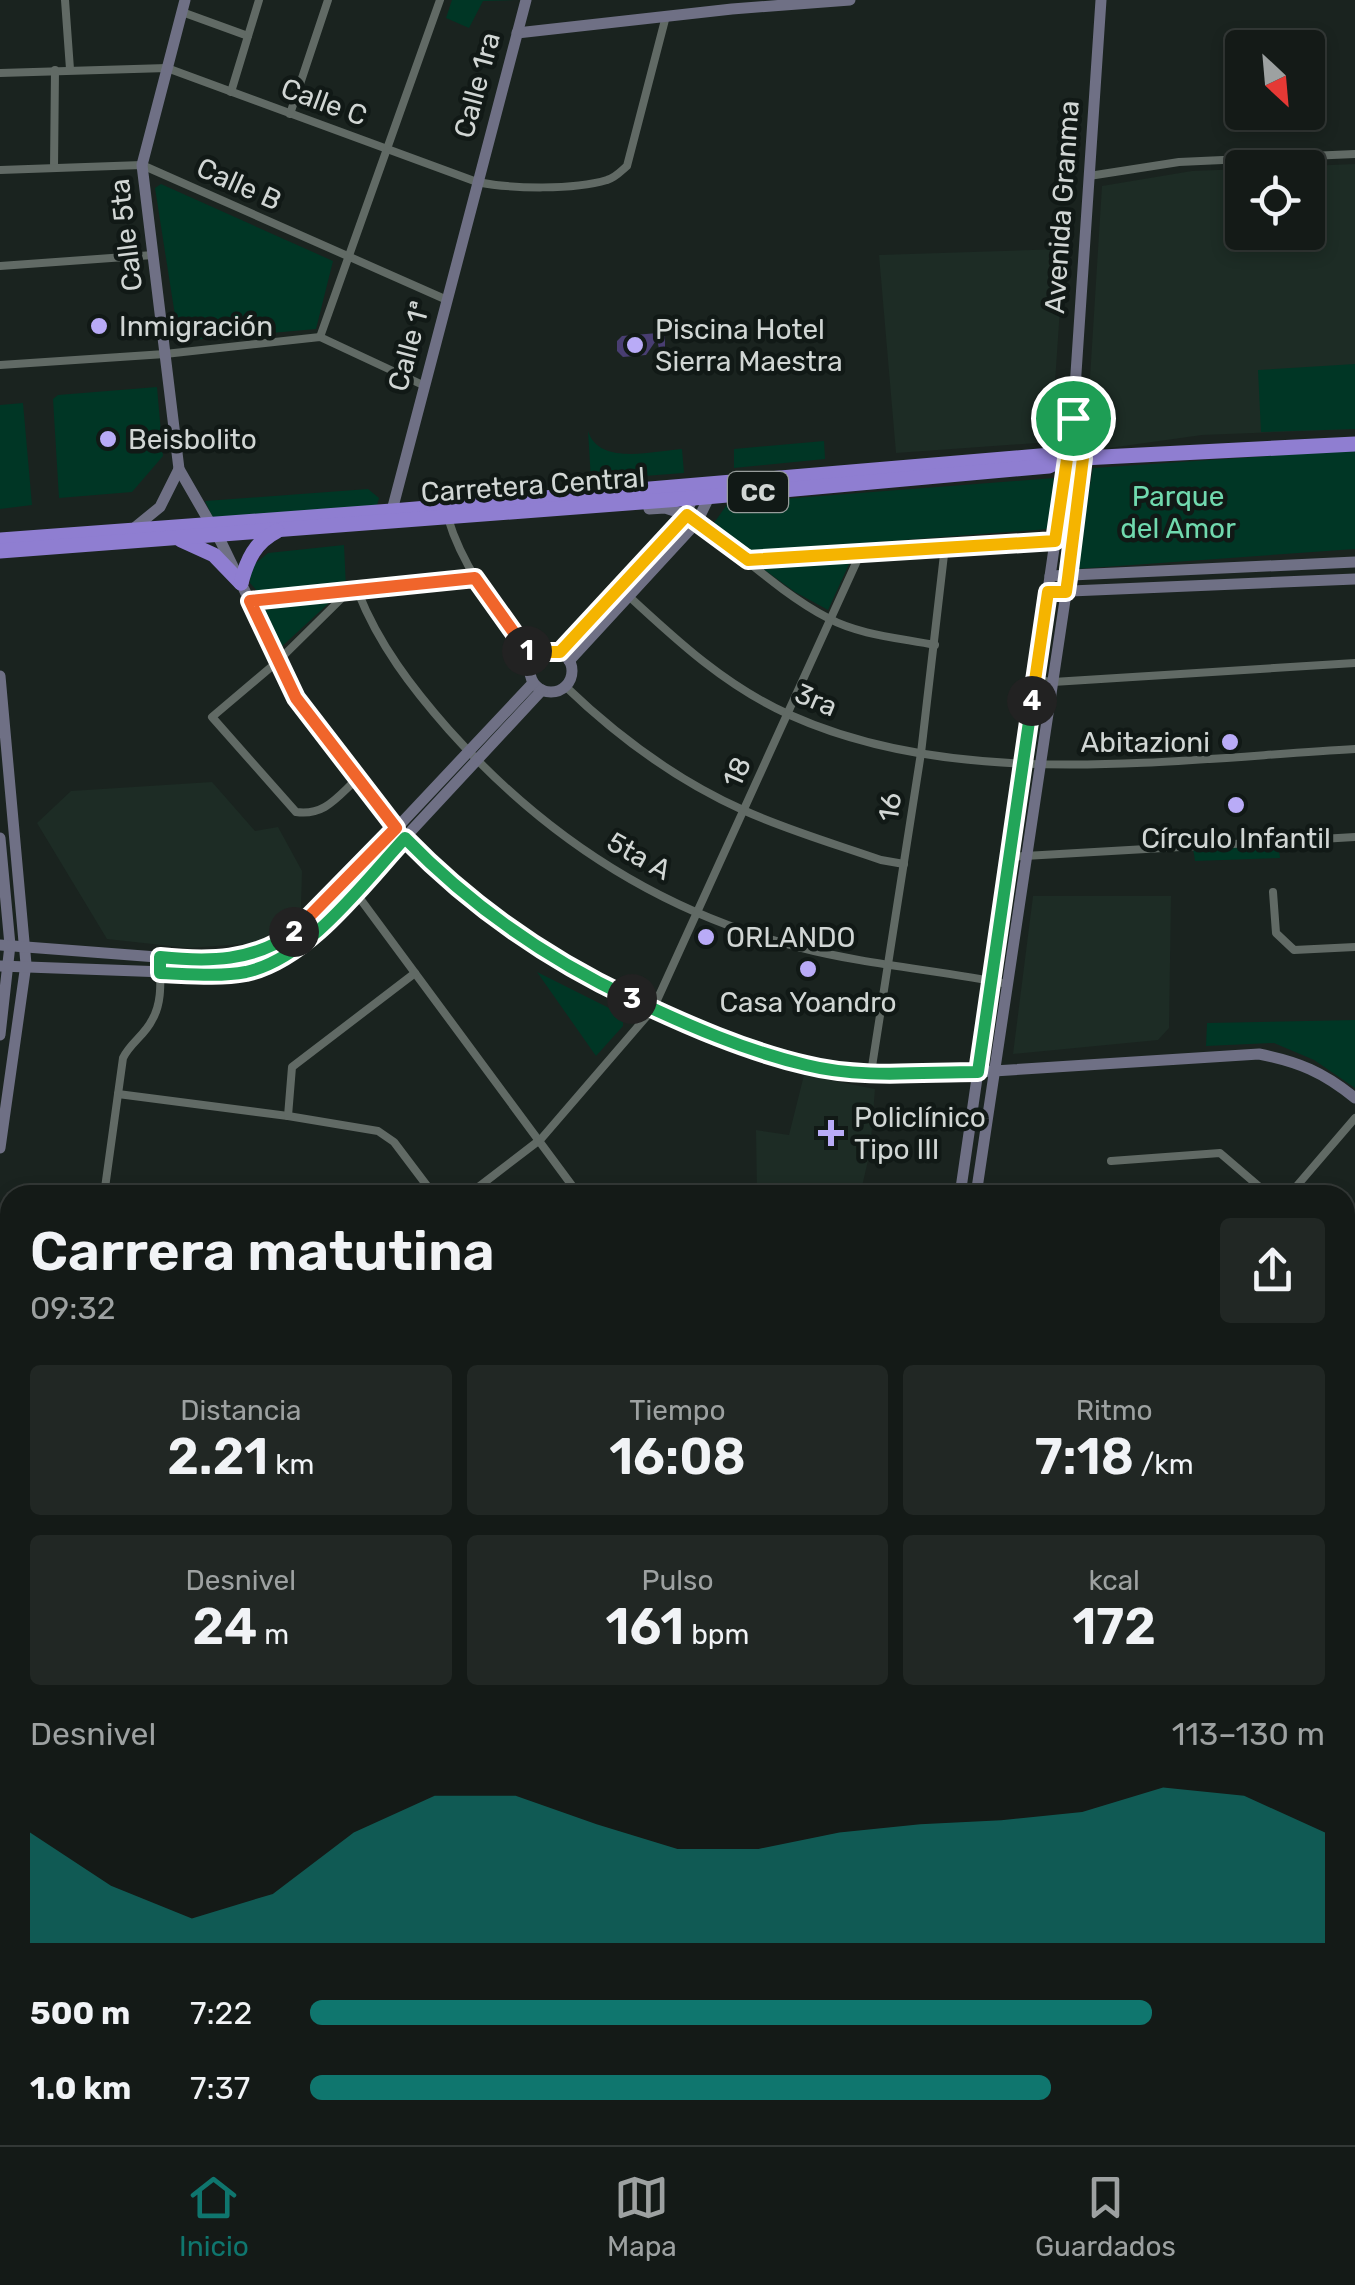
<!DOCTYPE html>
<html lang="es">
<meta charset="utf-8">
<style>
body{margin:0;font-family:Rubik,sans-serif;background:#212724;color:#f1f3f6;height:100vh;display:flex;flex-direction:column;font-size:38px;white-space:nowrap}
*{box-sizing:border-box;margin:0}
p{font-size:32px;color:#9da1a1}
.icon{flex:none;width:55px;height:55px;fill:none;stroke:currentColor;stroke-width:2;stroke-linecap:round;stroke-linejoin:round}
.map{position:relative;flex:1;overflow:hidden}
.side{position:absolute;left:0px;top:1185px;width:1355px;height:960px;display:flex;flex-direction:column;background:#141a17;border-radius:30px 30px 0 0;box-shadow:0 5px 15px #0003,0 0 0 2px #333836}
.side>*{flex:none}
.needle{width:65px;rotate:154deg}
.fabs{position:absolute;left:1225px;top:30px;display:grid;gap:20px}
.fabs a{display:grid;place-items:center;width:100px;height:100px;border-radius:10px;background:#141a17;box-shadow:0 5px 15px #0003,0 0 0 2px #333836;font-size:50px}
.pin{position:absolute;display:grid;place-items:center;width:85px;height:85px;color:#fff;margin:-42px;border:5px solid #fff;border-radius:50%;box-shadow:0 2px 10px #0007}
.km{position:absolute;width:50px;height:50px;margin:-25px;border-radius:50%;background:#222;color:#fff;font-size:28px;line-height:50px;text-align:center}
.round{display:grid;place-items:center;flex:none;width:105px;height:105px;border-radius:10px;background:#212724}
.head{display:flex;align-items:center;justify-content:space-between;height:170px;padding:0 30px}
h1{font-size:55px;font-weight:600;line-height:75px}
.figures{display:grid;grid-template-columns:repeat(3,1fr);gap:15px;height:170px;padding:10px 30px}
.figures div{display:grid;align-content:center;border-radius:10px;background:#212724;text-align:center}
.figures b{font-size:50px;font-weight:600}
.figures small{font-size:28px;font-weight:400}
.figures p{font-size:28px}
.chart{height:280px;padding:20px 30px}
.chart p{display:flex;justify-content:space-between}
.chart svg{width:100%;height:180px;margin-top:10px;fill:#0f766e;opacity:.7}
ul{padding:0 30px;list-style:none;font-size:32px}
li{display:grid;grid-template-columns:160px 120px 1fr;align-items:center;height:75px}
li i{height:25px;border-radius:12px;background:#0f766e}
.menu{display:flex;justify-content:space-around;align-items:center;height:140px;border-top:2px solid #333836;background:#141a17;font-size:28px;color:#9da1a1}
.menu a{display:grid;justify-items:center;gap:5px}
.menu .selected{color:#0f766e}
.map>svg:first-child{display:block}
.built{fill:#1d2c25}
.green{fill:#003625}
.water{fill:#493e72}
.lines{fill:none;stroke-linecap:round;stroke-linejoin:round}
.street{stroke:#616a65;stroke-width:8}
.secondary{stroke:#6f7085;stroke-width:11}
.highway{stroke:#8f7ed1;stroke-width:15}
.rail-casing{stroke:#858b89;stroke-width:6}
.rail{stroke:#111916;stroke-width:2.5;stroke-dasharray:8;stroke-linecap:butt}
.split-1-casing{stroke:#fff;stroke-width:20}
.split-2-casing{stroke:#fff;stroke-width:20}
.split-3-casing{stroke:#fff;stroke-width:20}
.split-4-casing{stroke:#fff;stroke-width:20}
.split-5-casing{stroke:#fff;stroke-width:20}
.split-1{stroke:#f5b400;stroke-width:12}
.split-2{stroke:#f0652b;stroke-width:12}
.split-3{stroke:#22a559;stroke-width:12}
.split-4{stroke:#22a559;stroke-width:12}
.split-5{stroke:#f5b400;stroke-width:12}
.poi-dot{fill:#b9abf7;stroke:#111916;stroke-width:4}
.labels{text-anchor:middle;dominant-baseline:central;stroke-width:9;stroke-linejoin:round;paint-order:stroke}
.shield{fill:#111916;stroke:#979d9b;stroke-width:2.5}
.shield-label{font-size:25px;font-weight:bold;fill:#d1d6d4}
.street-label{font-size:28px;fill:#d1d6d4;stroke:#111916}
.poi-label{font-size:28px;fill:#d1d6d4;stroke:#111916;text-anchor:start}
.park-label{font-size:28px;fill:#70d9ae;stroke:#111916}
</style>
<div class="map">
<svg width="1355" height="2145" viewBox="0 0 1355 2145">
<rect width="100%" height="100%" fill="#1a231f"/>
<g class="built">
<polygon points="1355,164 1355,429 1202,435 1102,449 1093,441 1087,426 1102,186 1192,171 1242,169 1242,232 1308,232 1308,168 1283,167"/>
<polygon points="1064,249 1051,442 896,453 879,255"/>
<polygon points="212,782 255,831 278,827 302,871 301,907 292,919 256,943 189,948 107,939 37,823 71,791"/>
<polygon points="1033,896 1171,896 1169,1028 1158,1040 1013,1054"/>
<polygon points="804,1075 875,1089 870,1152 860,1195 757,1195 756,1130 789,1135"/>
<polygon points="192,2135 725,2135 721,2145 188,2145"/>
</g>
<g class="green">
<polygon points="452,0 515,0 483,1 469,28 446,18"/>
<polygon points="161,184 333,261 316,329 179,341 155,188"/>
<polygon points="1355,364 1355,429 1261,432 1258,370"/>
<polygon points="157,387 163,456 132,492 59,498 53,399 58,395"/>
<polygon points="23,403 32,505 0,509 0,405"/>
<path d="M588,431C599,466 653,451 682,449L684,473L591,480Z"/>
<polygon points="824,441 825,459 734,468 734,449"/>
<polygon points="1355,450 1355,549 1076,569 1093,468"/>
<polygon points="1054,478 1049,529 745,552 714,523 728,503"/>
<polygon points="368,489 379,498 376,509 213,518 205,501"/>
<polygon points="344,545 346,588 259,593 250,583 251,567 268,553"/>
<polygon points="850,562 828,610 795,592 762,568"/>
<polygon points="330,602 277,651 263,610"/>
<polygon points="1278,843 1280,858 1195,861 1193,848"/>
<polygon points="537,972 623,1015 623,1026 596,1056"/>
<polygon points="1355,1020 1355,1088 1314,1060 1274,1043 1206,1046 1207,1023"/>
<polygon points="1355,1310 1355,1411 1345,1403 1345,1322"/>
<polygon points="1355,1608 1355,1997 1345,1992 1345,1611"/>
<polygon points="10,2124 10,2135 192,2135 188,2145 0,2145 0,2127"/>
<polygon points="278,2135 633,2135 635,2145 280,2145"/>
</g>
<polygon class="water" points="658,333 665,334 665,347 659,349 657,339 646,355 623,357 617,351 617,341 622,336"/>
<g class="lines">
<g class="street">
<polyline points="65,0 70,69"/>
<polyline points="182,12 248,36"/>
<path d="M0,73L167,68L477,182C512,189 574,190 607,180C615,178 621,171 627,166L666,16"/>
<polyline points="231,92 259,0"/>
<polyline points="290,114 328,0"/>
<polyline points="54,168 55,70"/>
<polyline points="0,170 142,165 447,300"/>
<polyline points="1089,176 1179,162 1355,154"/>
<polyline points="0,266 153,255"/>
<polyline points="320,337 440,0"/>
<polyline points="0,365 165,354 320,337 425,386"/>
<path d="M448,518C463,570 501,616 533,659"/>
<path d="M695,520C739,552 780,593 828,618C859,635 900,638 935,645"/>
<polyline points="749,560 1074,540"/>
<path d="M620,588C673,637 723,685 790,715C961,792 1173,759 1355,749"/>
<path d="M358,592C379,645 412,688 449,730C544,836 660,912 798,947C867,965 938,970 1008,984"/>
<path d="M347,593L277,662L212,717L296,812C325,816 337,797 358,778"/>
<polyline points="250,601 475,578"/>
<polyline points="1035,680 1053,682 1355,663"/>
<path d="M565,686C618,737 676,780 743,810C787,830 835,844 881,860L904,864"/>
<polyline points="1009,857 1355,837"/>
<polyline points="347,881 579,1195"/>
<polyline points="1273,892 1276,933 1294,950 1355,947"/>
<polyline points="871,1073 921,753 945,546"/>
<polyline points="118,1094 288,1116 378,1131 394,1142 434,1195"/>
<polyline points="288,1116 292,1067 415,973"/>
<polyline points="1111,1161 1220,1153 1269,1195"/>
<path d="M104,1195L123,1058C130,1043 145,1035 152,1020C163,1002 160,978 160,957"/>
<polyline points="468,1195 541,1139 653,1009 861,552"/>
<polyline points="1289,1195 1355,1118"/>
<polyline points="0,1229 10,1231"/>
<polyline points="1345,1311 1355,1299"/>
<polyline points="1345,1410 1355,1419"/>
<polyline points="1345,1431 1355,1440"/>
<polyline points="0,1570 10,1572"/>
<polyline points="0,1719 10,1721"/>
<polyline points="1345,1756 1355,1753"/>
<polyline points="1345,1786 1355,1807"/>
<polyline points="1345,1850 1355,1845"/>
<polyline points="0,1954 10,1877"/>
<polyline points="1345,1992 1355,1997"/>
</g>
<g class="secondary">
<path d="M185,0L142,165L179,469L221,542L297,698L396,828L437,871L540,950L589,978L727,1040L809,1066L871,1073L978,1072L1259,1054C1299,1062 1323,1072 1355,1098"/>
<polyline points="517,33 732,9 850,0"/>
<polyline points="649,509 665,508 687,515"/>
<polyline points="390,518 526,0"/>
<polyline points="133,529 160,507 179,469"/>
<polyline points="1050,576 1355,562"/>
<polyline points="1047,592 1355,579"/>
<circle cx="551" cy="671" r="21"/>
<polyline points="560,652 684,518 694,495"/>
<polyline points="569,661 697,522 711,493"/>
<polyline points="0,676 26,964 0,1148"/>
<polyline points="0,838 10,945 0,1035"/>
<polyline points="0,945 183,959 238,958 261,952 291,935 330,899 533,683"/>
<polyline points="0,966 220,974 264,967 292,952 333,915 542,690"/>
<polyline points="960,1195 1073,418 1101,0"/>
<polyline points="976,1195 1074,540 1083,458 1075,427"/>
<polyline points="1345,1486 1355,1475"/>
<polyline points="1345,1513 1355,1501"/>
<polyline points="1345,1577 1355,1574"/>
<polyline points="1345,1597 1355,1594"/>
<polyline points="0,2085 10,2083"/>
<polyline points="1345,2103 1355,2107"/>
<polyline points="761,2145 765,2135"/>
<polyline points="780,2145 783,2135"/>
</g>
<g class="highway">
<polyline points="0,540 392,511 1051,455 1083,458 1355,444"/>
<polyline points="181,540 214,555 241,583"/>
<polyline points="0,551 694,498 1049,466 1067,458"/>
<path d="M241,583C247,560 255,542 277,531"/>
</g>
<defs>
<g id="rail">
<polyline points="1345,1742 1355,1740"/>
<polyline points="0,2107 10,2104"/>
</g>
</defs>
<use href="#rail" class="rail-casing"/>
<use href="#rail" class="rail"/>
</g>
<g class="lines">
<defs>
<polyline id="split-1" points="527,651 533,659 542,652 560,652 687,515 748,560 1055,541 1073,418"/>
<polyline id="split-2" points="294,932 396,828 296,698 250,601 475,578 527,651"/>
<path id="split-3" d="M294,932C254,962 208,962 160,957V973C188,974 219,977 246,972C309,958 363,883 405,838C470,905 547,959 632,999"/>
<path id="split-4" d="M632,999C687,1025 746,1051 806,1065C861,1079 922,1072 978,1072L1032,701"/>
<polyline id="split-5" points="1032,701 1048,592 1066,592 1068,578 1083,458 1073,418"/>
</defs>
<use href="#split-1" class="split-1-casing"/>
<use href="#split-2" class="split-2-casing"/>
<use href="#split-3" class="split-3-casing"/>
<use href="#split-4" class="split-4-casing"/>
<use href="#split-5" class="split-5-casing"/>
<use href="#split-1" class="split-1"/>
<use href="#split-2" class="split-2"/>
<use href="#split-3" class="split-3"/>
<use href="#split-4" class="split-4"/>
<use href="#split-5" class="split-5"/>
</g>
<g class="poi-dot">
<circle cx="99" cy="326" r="10"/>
<circle cx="635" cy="345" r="10"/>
<circle cx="108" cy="439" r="10"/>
<circle cx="1230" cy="742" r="10"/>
<circle cx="1236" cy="805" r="10"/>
<circle cx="706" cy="937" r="10"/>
<circle cx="808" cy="969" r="10"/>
<path d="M826 1118h10v10h10v10h-10v10h-10v-10h-10v-10h10z"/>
</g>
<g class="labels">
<rect class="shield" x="728" y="472" width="60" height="40" rx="8"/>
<g class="shield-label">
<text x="758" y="492">CC</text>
</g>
<g class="street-label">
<text transform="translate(477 85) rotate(-75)">Calle 1ra</text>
<text transform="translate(324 102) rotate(20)">Calle C</text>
<text transform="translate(239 184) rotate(24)">Calle B</text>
<text transform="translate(1062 207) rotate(-86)">Avenida Granma</text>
<text transform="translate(126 235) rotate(-97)">Calle 5ta</text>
<text transform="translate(409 346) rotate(-75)">Calle 1ª</text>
<text transform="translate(533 485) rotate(-4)">Carretera Central</text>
<text transform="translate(816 700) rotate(23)">3ra</text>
<text transform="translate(737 772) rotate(-66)">18</text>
<text transform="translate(890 807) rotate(-82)">16</text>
<text transform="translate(639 856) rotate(29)">5ta A</text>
</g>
<g class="poi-label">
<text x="119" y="326">Inmigración</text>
<text x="655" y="329">Piscina Hotel<tspan x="655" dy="32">Sierra Maestra</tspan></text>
<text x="128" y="439">Beisbolito</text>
<text x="1210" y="742" text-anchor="end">Abitazioni</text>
<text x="1236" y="838" text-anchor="middle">Círculo Infantil</text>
<text x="726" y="937">ORLANDO</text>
<text x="808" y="1002" text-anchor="middle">Casa Yoandro</text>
<text x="854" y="1117">Policlínico<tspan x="854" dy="32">Tipo III</tspan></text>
</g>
<g class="park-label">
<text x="1178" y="496">Parque<tspan x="1178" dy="32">del Amor</tspan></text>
</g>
</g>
</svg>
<div class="fabs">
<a><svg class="needle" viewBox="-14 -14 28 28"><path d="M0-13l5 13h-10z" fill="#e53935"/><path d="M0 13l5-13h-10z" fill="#9da1a1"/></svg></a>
<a><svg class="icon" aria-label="locate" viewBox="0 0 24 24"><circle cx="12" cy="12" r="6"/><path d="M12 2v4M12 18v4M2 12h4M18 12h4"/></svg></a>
</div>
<div class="pin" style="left:1073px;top:418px;background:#1e9e55"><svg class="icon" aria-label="arrive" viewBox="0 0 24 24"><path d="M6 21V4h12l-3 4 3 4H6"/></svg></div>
<b class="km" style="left:527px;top:651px">1</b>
<b class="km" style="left:294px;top:932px">2</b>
<b class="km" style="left:632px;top:999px">3</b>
<b class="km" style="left:1032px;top:701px">4</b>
<section class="side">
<div class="head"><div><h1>Carrera matutina</h1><p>09:32</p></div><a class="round"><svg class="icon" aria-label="share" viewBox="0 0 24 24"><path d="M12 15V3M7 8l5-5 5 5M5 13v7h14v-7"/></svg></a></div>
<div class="figures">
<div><p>Distancia</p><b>2.21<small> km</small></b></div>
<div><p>Tiempo</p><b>16:08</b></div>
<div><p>Ritmo</p><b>7:18<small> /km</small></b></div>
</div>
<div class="figures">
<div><p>Desnivel</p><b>24<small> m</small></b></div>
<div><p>Pulso</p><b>161<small> bpm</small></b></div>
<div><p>kcal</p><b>172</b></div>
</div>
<div class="chart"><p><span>Desnivel</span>113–130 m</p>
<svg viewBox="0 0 160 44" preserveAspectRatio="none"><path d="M0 44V17L10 30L20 38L30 32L40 17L50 8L60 8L70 15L80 21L90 21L100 17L110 15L120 14L130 12L140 6L150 8L160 17V44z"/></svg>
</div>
<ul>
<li><b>500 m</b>7:22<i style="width:83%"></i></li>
<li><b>1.0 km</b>7:37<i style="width:73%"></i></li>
</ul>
</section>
</div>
<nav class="menu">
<a class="selected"><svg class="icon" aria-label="home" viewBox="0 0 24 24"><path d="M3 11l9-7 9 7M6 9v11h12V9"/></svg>Inicio</a>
<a><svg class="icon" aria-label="map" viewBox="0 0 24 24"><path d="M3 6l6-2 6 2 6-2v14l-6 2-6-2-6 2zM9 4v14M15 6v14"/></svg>Mapa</a>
<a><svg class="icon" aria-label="saved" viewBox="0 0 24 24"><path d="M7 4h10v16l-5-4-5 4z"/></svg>Guardados</a>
</nav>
